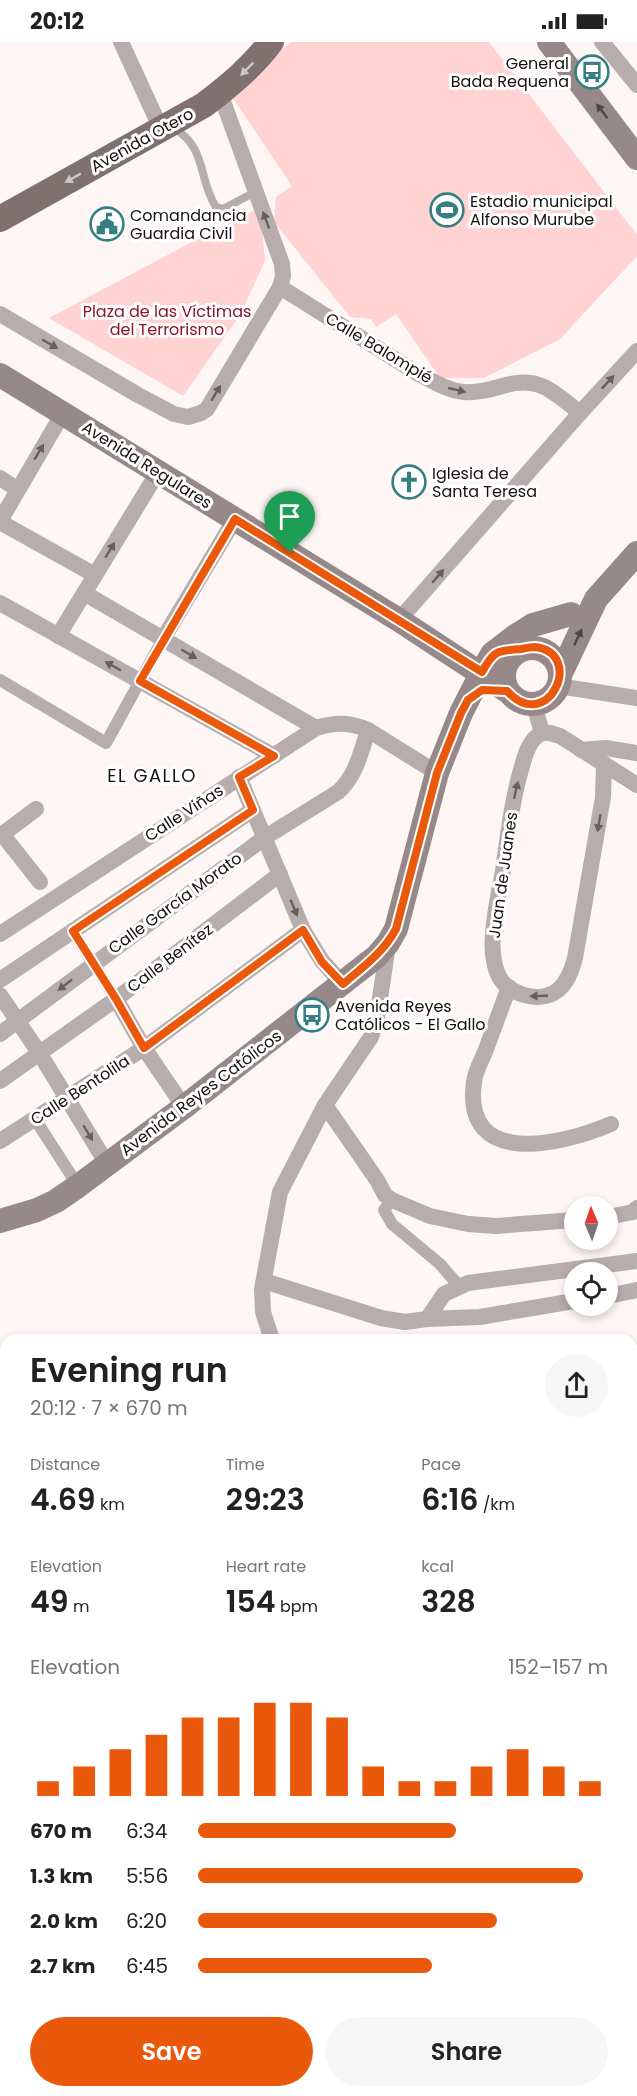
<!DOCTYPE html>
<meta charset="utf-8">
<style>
body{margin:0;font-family:Poppins,sans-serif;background:#f6f6f6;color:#222;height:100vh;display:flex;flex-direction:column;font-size:22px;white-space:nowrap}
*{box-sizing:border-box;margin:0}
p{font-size:20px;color:#767676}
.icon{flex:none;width:33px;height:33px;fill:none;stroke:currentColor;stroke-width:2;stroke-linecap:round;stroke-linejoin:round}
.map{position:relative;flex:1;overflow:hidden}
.sheet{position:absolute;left:0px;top:1292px;width:638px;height:764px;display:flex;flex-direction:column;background:#fff;border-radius:18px 18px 0 0;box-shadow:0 3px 9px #0003}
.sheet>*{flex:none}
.needle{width:39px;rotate:358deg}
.buttons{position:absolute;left:564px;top:1154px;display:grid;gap:12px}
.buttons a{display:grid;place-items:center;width:54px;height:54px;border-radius:50%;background:#fff;box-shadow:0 3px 9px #0003;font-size:30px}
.pin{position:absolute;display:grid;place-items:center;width:51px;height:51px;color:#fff;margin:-62px -26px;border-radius:50% 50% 50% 0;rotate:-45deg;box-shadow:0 0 6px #0007}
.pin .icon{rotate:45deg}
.round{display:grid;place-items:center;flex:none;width:63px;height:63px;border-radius:32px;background:#f6f6f6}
.summary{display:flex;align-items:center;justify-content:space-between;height:102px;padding:0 30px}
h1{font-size:33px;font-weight:600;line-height:45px}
.metrics{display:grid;grid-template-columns:repeat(3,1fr);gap:9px;height:102px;padding:6px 30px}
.metrics div{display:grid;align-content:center}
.metrics b{font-size:30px;font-weight:600}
.metrics small{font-size:16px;font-weight:400}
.metrics p{font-size:16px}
.chart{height:168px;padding:12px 30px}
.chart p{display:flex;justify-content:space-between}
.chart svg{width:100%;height:108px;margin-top:6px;stroke:#ea580c;stroke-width:6}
.primary-button{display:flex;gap:12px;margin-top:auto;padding:12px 30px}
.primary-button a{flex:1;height:69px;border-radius:36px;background:#ea580c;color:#fff;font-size:24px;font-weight:600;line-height:69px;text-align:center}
.primary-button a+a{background:#f6f6f6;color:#222}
ul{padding:0 30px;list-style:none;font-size:20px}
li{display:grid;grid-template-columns:96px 72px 1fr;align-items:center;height:45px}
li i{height:15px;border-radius:8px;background:#ea580c}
.status{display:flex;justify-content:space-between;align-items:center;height:42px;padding:0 30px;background:#fff;direction:ltr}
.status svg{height:16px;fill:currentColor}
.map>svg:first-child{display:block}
.green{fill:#fed3d2}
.water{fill:#f7b8b7;stroke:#b48685;stroke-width:1.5}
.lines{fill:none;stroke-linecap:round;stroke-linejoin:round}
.service{stroke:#b7adad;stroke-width:8}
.pedestrian{stroke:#b7adad;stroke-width:12}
.minor{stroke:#b7adad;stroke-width:16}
.secondary{stroke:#978989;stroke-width:24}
.primary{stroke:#807070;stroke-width:26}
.trunk{stroke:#766565;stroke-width:27}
.oneway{fill:#ccc6c6}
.oneway2{fill:#514646}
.oneway3{fill:#675e5e}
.route-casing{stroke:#fff;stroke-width:12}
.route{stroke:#ea580c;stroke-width:8}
.labels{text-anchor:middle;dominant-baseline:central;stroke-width:6;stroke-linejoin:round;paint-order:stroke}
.poi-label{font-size:16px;fill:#171010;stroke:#fff;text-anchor:start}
.street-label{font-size:16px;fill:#171010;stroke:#fff}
.park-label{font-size:16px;fill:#8c1427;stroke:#fff}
.neighbourhood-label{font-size:18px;letter-spacing:1.5px;fill:#171010;stroke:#fff}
</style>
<div class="status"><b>20:12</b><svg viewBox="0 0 49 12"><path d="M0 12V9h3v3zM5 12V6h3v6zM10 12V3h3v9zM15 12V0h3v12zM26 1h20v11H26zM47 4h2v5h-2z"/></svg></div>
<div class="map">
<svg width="637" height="2054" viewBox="0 0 637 2054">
<rect width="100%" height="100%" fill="#fef5f5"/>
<g class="green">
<polygon points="291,0 489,0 637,193 637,214 560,297 484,336 440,336 396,272 376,285 371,277 350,275 274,180 276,155 292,144 230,52"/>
<polygon points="260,166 265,219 240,273 183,354 49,276 237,176"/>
</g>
<polygon class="water" points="637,1909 637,2054 565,2054 567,2049 632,2049 632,1917"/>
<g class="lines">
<g class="service">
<path d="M173,86C207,104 198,138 216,165L223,167L255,150"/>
<polyline points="0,1583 6,1585"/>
<polyline points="0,1641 6,1628"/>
<polyline points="0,1665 6,1668"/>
<polyline points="0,1811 6,1814"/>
<polyline points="0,1906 6,1909"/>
<polyline points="483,2054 485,2049"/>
</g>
<g class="pedestrian">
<polyline points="0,638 106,701 163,597"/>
<polyline points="73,889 116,957"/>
<polyline points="35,1077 78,1144"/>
<polyline points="392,1158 384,1168 392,1182 440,1222 459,1244"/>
</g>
<g class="minor">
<polyline points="121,0 161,87"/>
<polyline points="602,0 637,43"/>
<path d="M280,245L417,331C431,338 448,349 464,350C478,351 492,347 506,343C540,334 555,351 580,371"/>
<polyline points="0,272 138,353 174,372 188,375 201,371 207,367 280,245 283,234 282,222 220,51"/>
<polyline points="0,436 17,447"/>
<polyline points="0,479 63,371"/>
<polyline points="0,480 95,533"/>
<polyline points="84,551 316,686"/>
<polyline points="0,561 274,714"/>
<polyline points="399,578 580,371 637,309"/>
<polyline points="58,594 158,430"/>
<polyline points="163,597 235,477"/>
<polyline points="558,644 637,656"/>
<polyline points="534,662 542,691"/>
<path d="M542,691C531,696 526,709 523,721C512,756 508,793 503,829C499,850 494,872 493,893C492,904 493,919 497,930C504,952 540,963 558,948C568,940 572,927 575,916L603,755L604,723"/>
<polyline points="542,691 550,691 560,694 637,743"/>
<polyline points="581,708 606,706 637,711"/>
<polyline points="239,735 303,888 322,919 343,942"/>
<polyline points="2,792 40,840"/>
<polyline points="0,794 36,767"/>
<path d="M0,892L316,686C335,680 350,680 368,688L437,731"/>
<polyline points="0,938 253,768"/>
<path d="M509,945C501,967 493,988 485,1010C481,1019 475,1030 474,1040C462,1127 562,1103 611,1082"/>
<polyline points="0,953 40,1012 107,1122"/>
<polyline points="116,957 144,1006 184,1065"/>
<path d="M0,992L264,796L338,750C356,734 361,710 368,688"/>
<polyline points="0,1039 116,957 280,832"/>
<polyline points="325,1063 377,1138 385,1153 392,1158 430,1174 468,1182 496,1184 574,1178"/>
<polyline points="0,1099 144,1006 303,888"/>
<polyline points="608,1175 633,1170 637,1166"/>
<polyline points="264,1239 381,1276 405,1280 427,1277 480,1275 574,1259"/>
<polyline points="608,1254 637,1248"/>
<polyline points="427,1277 444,1252 468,1241 637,1219"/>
<polyline points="272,1298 263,1270 262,1247 280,1150 325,1063 371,995 377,976 388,903"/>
<polyline points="0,1379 6,1376"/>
<polyline points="632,1400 637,1410"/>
<polyline points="632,1426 637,1422"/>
<polyline points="632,1497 637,1493"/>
<polyline points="632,1589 637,1586"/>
<polyline points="235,2054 251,2049"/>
<polyline points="338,2054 345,2049"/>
<polyline points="420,2054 422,2049"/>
</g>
<g class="secondary">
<polyline points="549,0 637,116"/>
<polyline points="0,333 399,578 507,649"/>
<circle cx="532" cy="634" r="28"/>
<polyline points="560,633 596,557 637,511"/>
<polyline points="0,1179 37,1168 56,1159 78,1144 184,1065 377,914 388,901 396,887 437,731 461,671 482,630 492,612 514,595 533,583 571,572"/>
</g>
<path class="primary" d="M0,177L204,63C229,44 252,25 271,0"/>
<g class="trunk">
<polyline points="632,1825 637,1817"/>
<polyline points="518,2054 520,2049"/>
</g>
</g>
<defs><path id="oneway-solid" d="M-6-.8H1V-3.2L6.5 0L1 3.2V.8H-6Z" transform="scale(1.5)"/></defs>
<g class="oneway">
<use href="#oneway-solid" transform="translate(247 27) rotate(135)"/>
<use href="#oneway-solid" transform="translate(73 136) rotate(151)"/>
</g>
<g class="oneway2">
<use href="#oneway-solid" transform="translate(602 69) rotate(-127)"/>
<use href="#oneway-solid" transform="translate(578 595) rotate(-65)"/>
</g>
<g class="oneway3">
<use href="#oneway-solid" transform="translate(266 178) rotate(-110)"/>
<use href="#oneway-solid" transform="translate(50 302) rotate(30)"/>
<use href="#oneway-solid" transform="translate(608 340) rotate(-47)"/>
<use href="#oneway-solid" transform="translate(457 348) rotate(13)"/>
<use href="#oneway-solid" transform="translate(216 351) rotate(-59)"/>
<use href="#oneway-solid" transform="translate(39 410) rotate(-59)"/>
<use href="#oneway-solid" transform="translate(110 508) rotate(-59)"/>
<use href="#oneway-solid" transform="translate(438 534) rotate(-49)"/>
<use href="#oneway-solid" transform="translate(189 612) rotate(30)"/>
<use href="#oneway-solid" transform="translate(113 624) rotate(-151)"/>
<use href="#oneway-solid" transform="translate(516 748) rotate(-77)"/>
<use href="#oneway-solid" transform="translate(599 781) rotate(100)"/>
<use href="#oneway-solid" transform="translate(294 866) rotate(67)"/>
<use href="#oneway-solid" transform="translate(65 943) rotate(142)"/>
<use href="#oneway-solid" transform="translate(539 954) rotate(178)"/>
<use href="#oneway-solid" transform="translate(88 1091) rotate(59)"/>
</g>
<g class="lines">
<defs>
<path id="route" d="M235,477L482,630C494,608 497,609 521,607C526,606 530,605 535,605C586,611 548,694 507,649L482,648L468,658L461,671L437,731L396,887C383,911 363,925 343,942L322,920L303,888L144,1006L116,957L73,889L253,768L239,735L274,714L140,639Z"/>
</defs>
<use href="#route" class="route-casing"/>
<use href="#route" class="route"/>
</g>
<defs>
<symbol id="bus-ring" viewBox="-11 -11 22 22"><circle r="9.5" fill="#fff" stroke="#357e82" stroke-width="1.5"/><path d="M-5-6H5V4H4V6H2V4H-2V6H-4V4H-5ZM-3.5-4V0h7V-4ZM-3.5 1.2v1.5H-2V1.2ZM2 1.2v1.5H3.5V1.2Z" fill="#357e82"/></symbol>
<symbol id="stadium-ring" viewBox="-11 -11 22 22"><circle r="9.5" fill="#fff" stroke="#357e82" stroke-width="1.5"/><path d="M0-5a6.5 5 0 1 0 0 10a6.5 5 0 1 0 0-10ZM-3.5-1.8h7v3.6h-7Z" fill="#357e82"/></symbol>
<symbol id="civic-ring" viewBox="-11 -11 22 22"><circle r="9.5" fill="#fff" stroke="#357e82" stroke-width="1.5"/><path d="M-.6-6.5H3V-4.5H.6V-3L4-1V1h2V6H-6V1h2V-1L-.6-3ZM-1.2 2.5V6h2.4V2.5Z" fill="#357e82"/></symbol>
<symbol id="church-ring" viewBox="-11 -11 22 22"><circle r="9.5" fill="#fff" stroke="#357e82" stroke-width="1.5"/><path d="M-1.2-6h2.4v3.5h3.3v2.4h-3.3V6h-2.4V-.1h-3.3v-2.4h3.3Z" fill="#357e82"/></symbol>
</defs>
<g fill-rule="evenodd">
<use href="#bus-ring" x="573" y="11" width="38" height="38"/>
<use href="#stadium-ring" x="428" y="149" width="38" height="38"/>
<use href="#civic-ring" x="88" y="163" width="38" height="38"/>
<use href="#church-ring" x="390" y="421" width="38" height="38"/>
<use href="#bus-ring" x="293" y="954" width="38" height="38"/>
</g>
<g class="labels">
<g class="poi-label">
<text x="569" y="21" text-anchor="end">General<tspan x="569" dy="18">Bada Requena</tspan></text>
<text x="470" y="159">Estadio municipal<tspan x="470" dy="18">Alfonso Murube</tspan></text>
<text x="130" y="173">Comandancia<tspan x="130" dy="18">Guardia Civil</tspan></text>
<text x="432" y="431">Iglesia de<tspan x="432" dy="18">Santa Teresa</tspan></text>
<text x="335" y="964">Avenida Reyes<tspan x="335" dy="18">Católicos - El Gallo</tspan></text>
</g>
<g class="street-label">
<text transform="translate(142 98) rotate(-29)">Avenida Otero</text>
<text transform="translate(379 306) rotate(31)">Calle Balompié</text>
<text transform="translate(147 423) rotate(32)">Avenida Regulares</text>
<text transform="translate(184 771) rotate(-33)">Calle Viñas</text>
<text transform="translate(503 833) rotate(-82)">Juan de Juanes</text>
<text transform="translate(175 861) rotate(-36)">Calle García Morato</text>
<text transform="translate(170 916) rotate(-37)">Calle Benítez</text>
<text transform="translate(80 1048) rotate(-33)">Calle Bentolila</text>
<text transform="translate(201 1051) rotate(-37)">Avenida Reyes Católicos</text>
</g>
<g class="park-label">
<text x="167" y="269">Plaza de las Víctimas<tspan x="167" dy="18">del Terrorismo</tspan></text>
</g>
<g class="neighbourhood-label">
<text x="152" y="733">EL GALLO</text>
</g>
</g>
</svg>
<div class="buttons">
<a><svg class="needle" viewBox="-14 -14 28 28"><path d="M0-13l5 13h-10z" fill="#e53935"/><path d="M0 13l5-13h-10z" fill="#767676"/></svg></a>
<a><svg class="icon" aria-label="locate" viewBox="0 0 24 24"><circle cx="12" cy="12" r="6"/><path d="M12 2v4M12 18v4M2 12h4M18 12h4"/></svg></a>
</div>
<div class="pin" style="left:290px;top:511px;background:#1e9e55"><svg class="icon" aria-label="arrive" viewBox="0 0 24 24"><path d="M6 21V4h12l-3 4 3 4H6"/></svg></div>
<section class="sheet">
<div class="summary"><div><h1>Evening run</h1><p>20:12 · 7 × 670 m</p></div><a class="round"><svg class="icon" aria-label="share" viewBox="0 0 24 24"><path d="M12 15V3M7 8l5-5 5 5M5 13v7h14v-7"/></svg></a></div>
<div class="metrics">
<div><p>Distance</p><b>4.69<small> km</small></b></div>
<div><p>Time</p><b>29:23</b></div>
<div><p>Pace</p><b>6:16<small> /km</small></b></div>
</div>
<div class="metrics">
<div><p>Elevation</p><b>49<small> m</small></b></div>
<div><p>Heart rate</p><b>154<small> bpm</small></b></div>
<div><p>kcal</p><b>328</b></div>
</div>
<div class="chart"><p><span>Elevation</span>152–157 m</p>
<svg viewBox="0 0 160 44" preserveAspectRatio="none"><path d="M5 44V38M15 44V32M25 44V25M35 44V19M45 44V12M55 44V12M65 44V6M75 44V6M85 44V12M95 44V32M105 44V38M115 44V38M125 44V32M135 44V25M145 44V32M155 44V38"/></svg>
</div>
<ul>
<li><b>670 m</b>6:34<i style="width:63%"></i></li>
<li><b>1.3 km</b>5:56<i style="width:94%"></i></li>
<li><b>2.0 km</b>6:20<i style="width:73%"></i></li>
<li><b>2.7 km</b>6:45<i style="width:57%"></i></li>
</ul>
<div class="primary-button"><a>Save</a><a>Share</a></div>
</section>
</div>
